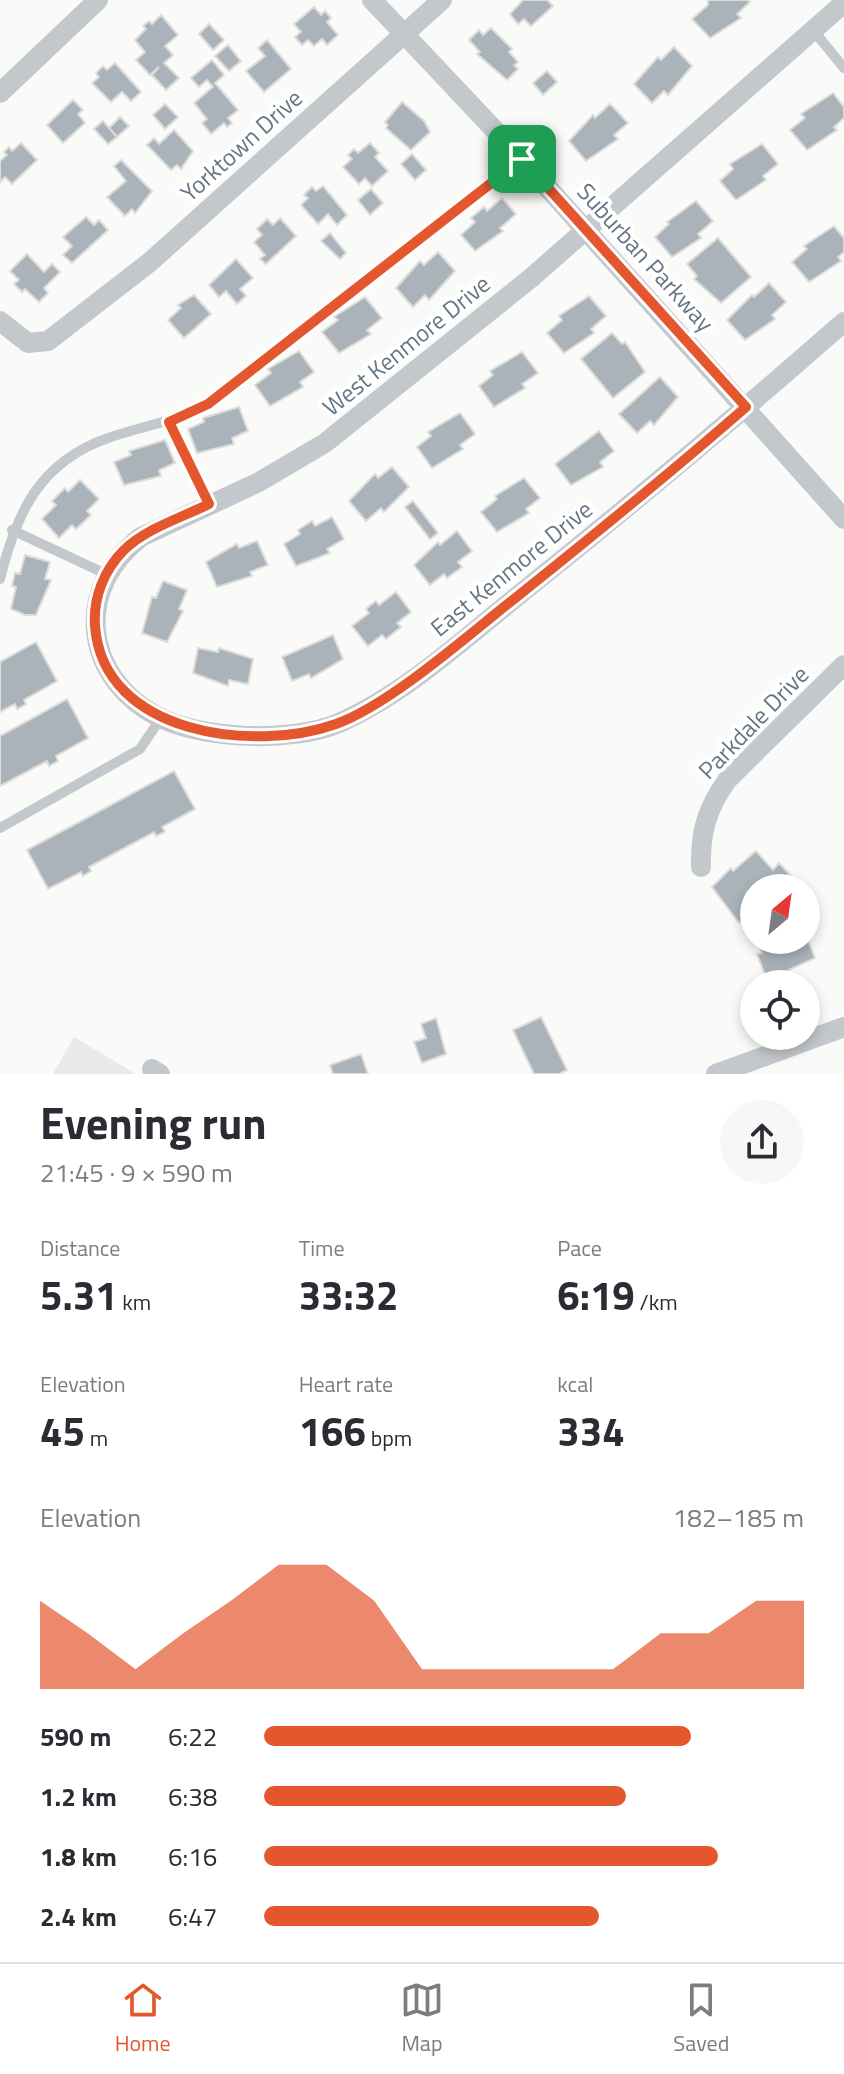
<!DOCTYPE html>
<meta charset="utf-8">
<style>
body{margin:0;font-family:"Titillium Web",sans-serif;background:#f7f7f7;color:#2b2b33;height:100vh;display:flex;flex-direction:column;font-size:30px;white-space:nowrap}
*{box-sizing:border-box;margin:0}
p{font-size:26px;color:#7c7c81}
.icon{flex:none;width:44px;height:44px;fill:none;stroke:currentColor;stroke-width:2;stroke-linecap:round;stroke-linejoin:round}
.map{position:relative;height:1074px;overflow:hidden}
.side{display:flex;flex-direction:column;background:#fff;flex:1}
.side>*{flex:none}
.needle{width:52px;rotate:29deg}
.tools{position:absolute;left:740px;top:874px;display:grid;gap:16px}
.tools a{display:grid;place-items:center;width:80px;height:80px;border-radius:50%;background:#fff;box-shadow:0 4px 12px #0003;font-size:40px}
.pin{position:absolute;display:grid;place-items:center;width:68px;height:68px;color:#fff;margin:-34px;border-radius:16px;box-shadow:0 4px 12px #0006}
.round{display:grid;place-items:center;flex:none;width:84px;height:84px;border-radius:42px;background:#f7f7f7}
.headline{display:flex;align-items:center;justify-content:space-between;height:136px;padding:0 40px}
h1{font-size:44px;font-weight:700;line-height:60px}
.metrics{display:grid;grid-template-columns:repeat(3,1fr);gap:12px;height:136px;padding:8px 40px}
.metrics div{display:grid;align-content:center}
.metrics b{font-size:40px;font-weight:700}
.metrics small{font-size:22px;font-weight:400}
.metrics p{font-size:22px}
.chart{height:224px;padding:16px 40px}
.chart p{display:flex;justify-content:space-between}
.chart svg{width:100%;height:144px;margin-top:8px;fill:#e4572e;opacity:.7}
ul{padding:0 40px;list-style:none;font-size:26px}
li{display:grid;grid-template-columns:128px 96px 1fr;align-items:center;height:60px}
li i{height:20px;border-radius:10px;background:#e4572e}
.dock{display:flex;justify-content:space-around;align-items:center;height:112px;border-top:2px solid #e1e1e2;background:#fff;font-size:22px;color:#7c7c81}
.dock a{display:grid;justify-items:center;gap:4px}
.dock .selected{color:#e4572e}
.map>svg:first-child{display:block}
.built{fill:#e8e9e9}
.building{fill:#aab3b9;stroke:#dcdcda;stroke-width:2}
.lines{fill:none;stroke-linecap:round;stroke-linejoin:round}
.service{stroke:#c3c8cc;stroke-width:10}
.minor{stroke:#c3c8cc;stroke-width:20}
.route-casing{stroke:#fff;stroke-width:16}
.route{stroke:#e4572e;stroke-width:10}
.labels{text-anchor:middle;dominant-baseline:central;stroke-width:8;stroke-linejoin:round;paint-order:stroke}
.street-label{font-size:24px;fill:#657683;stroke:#fff}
</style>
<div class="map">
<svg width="844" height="1074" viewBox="0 0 844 1074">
<rect width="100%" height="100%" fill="#fafaf8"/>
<polygon class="built" points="74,1037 136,1074 53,1074"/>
<g class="building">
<polygon points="523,0 547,0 553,6 531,26 524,19 518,24 510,14"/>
<polygon points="708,0 748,0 750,2 737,14 741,18 710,38 692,19 708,5"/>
<polygon points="314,7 321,15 325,11 331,18 327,22 338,35 327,45 322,39 314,46 308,40 302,45 295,37 301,32 294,24"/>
<polygon points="161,15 178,35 165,46 173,55 164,63 179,78 166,90 152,75 159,67 150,75 136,60 145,52 135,40 146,29 143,26 149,21 152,24"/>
<polygon points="209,24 224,40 213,50 199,34"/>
<polygon points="491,28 512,49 509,52 518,62 514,65 518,69 507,80 477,54 480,52 469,40 479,30 483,35"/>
<polygon points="267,40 291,69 264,92 246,71 265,56 258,48"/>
<polygon points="228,45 241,61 229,71 215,56"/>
<polygon points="674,47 692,66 668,95 664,91 652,103 634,84 658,57 661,60"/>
<polygon points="212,60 224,75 215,83 238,110 228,118 232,123 227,127 224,123 211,134 202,123 207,119 194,103 213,87 207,80 199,87 191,78"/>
<polygon points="115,63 141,92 131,101 122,92 111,102 92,83 99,77 96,73 103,66 107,70"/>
<polygon points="547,71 557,82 543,95 533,83"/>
<polygon points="833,93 844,107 844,118 834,127 837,130 807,150 790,130 805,118 801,114"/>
<polygon points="73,100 83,110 78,114 85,123 63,143 47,125"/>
<polygon points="402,102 424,121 430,132 411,150 386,128 388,125 385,122"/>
<polygon points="165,104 178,117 165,129 153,115"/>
<polygon points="610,104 628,123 614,135 618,139 586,161 569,141 593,115 595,118"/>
<polygon points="120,117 129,126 117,137 109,128"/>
<polygon points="103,121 117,137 108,144 94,129"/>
<polygon points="174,130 193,151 181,169 177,165 171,170 147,145 154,138 159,144"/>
<polygon points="21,143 37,160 12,184 5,177 0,182 0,161 7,155 4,152 9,147 12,151"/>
<polygon points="370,143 379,153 375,157 388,171 372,186 365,178 359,184 343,167 352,159 348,155 354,149 358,153"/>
<polygon points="762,144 778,164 763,176 766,180 736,200 720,181 733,169 730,164"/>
<polygon points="412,154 426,170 415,180 401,164"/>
<polygon points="121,160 152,191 135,213 132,209 125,216 107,197 126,181 114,166"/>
<polygon points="323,186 347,215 337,225 328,214 318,224 301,205 308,198 304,195 312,187 316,191"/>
<polygon points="371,189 383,203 370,215 358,200"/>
<polygon points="502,198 516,214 500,228 503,231 475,251 461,235 475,222 471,218 484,207 487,211"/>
<polygon points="696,201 713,221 698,234 701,238 672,257 655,237 669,224 667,222"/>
<polygon points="86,217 94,225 99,220 108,230 72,263 63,255 72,246 63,237"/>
<polygon points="280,218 296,236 266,264 260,259 265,255 254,242 262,235 257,229 267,219 273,225"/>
<polygon points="834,226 844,238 844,252 838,257 841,261 809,282 792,262 807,249 804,246"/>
<polygon points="330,233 346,253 340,259 321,241"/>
<polygon points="718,238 751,277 721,303 694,279 697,276 687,264"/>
<polygon points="438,252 455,271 429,300 425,295 413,307 396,288 420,261 424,265"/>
<polygon points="27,254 44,272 52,264 60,272 44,288 48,293 39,302 25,289 22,292 14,284 19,280 10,271"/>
<polygon points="236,259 253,278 240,289 246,296 237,304 226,291 219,297 209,285"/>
<polygon points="769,283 786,302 772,315 775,319 745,340 727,320 752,295 754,297"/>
<polygon points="194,295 211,314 184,338 168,320 181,308 178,305"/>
<polygon points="589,296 606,316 591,329 594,333 564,353 547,333 562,320 559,316"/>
<polygon points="365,297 382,318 367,330 371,334 339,353 322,332 338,320 334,317"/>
<polygon points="612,333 622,344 625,342 645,372 613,398 581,359"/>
<polygon points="299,351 314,372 300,382 303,387 270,406 255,385 271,373 268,369"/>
<polygon points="522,352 538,373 522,384 525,388 494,407 479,386 493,375 490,371"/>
<polygon points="660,377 678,397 654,425 650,421 637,433 619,414"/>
<polygon points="239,407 248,431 232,438 234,444 197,453 188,429 204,422 203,418"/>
<polygon points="460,413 475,434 460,445 463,449 432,468 417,447 431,436 428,432"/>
<polygon points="599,431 614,451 600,462 603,467 571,485 555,464"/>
<polygon points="165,440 175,463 159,470 161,476 124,485 114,462 131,455 129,451"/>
<polygon points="392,467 409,487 384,512 381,508 366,521 349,501 375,474 378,478"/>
<polygon points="524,478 540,498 526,509 529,513 497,532 481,512 497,499 495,496"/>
<polygon points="80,480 99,499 87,511 91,515 76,529 72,525 59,538 42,519 56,505 52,501 65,488 68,492"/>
<polygon points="413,501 438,533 430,539 405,507"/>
<polygon points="332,517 344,539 327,549 330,553 296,566 284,544 300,534 298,530 312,521 315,526"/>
<polygon points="457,531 472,551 458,562 462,567 447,578 444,574 430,585 414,565 438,542 440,545"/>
<polygon points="257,541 268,565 250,572 252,576 217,587 206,562 237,544 239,548"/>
<polygon points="25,555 50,562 45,579 51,580 36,615 25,615 11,609 16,587 12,586 15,573 20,574"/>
<polygon points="163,581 187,590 179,609 183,611 167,642 142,633 152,597 156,598"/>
<polygon points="396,592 411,612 397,623 401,627 386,639 382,635 368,646 352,626 369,613 366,609 376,601 379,605"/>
<polygon points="333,635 343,659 311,678 309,674 292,681 282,657"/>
<polygon points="36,642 57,681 24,700 26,704 17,709 15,704 0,712 0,662"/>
<polygon points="198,648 218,652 219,648 253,659 248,684 229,680 228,686 193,673"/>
<polygon points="67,699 88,738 56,756 58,761 49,766 47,761 0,786 0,736"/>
<polygon points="174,771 195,809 162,827 165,832 156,836 154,832 89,867 91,871 83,876 81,872 48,889 27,850"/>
<polygon points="756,851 773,870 779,863 792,877 779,888 754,888 754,910 739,923 712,887 731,868 733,871"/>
<polygon points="806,935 815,958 767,980 757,954 762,953 759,945 773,940 806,940"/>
<polygon points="541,1017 567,1070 559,1074 534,1074 513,1030"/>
<polygon points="436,1018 446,1054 422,1063 414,1042 426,1038 421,1024"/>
<polygon points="361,1054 368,1074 333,1074 330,1065"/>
</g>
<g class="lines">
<g class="service">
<polyline points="813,30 844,68"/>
<polyline points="169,422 209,504"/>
<polyline points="12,530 106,574"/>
<path d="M0,579C16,514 39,462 108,438C142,426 176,422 208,404L522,159"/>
<polyline points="0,828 140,749 161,718"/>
</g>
<g class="minor">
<polyline points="372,0 522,159 844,519"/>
<path d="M844,3L531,278L325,443L259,482L141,537C75,588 82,674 155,715C199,740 292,743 339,723C405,694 464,639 520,594C630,506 738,415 844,322"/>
<polyline points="0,93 98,0"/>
<polyline points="0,321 28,343 48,341 150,262 442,0"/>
<path d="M701,867C700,832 707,808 728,779L844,665"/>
<polyline points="152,1069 160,1074"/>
<polyline points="716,1074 844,1027"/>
</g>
</g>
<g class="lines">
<defs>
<path id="route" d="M522,159L746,407C666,477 583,544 499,611C457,645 386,706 336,724C255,753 103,735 95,626C93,598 104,570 124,550C147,528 181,518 209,504L169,422L208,404Z"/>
</defs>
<use href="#route" class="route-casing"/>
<use href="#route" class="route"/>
</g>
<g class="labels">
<g class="street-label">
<text transform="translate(241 145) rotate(-42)">Yorktown Drive</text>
<text transform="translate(646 257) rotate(48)">Suburban Parkway</text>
<text transform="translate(406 345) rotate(-39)">West Kenmore Drive</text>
<text transform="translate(511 568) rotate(-39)">East Kenmore Drive</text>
<text transform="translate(753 722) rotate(-46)">Parkdale Drive</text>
</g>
</g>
</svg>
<div class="tools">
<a><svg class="needle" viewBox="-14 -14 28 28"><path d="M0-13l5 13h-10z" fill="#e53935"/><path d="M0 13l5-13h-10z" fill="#7c7c81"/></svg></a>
<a><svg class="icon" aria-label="locate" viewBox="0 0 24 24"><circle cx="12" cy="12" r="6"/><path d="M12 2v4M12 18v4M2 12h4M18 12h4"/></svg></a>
</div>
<div class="pin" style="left:522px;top:159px;background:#1e9e55"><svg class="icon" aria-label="arrive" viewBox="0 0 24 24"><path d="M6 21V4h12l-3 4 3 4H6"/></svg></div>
</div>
<section class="side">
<div class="headline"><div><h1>Evening run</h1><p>21:45 · 9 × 590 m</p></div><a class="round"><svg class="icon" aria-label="share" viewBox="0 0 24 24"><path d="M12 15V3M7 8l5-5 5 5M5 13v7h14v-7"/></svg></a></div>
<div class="metrics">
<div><p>Distance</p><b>5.31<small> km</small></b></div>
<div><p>Time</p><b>33:32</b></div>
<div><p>Pace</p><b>6:19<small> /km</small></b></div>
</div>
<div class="metrics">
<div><p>Elevation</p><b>45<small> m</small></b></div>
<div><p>Heart rate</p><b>166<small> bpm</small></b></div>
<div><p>kcal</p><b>334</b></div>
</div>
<div class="chart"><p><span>Elevation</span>182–185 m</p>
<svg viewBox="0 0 160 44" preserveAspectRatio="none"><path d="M0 44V17L10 27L20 38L30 27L40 17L50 6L60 6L70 17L80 38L90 38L100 38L110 38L120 38L130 27L140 27L150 17L160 17V44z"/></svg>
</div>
<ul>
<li><b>590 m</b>6:22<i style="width:79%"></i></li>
<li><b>1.2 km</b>6:38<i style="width:67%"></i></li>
<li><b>1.8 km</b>6:16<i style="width:84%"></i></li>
<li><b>2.4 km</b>6:47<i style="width:62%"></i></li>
</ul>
</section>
<nav class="dock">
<a class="selected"><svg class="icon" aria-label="home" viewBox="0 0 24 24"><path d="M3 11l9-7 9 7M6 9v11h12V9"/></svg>Home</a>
<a><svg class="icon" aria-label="map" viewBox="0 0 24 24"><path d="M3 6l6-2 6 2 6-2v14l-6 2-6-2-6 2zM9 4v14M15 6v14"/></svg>Map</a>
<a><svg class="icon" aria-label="saved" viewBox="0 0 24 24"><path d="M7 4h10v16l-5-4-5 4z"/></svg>Saved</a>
</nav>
